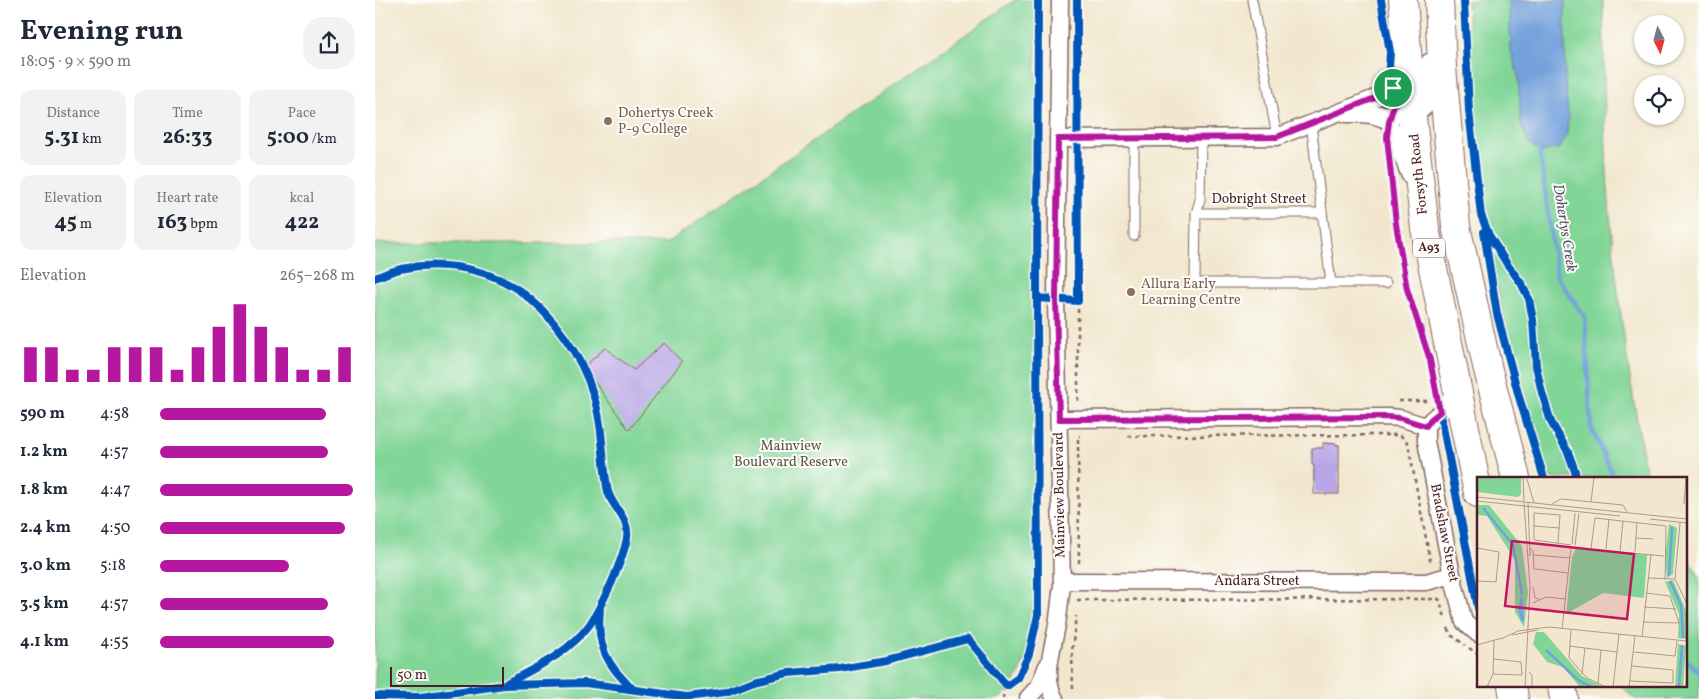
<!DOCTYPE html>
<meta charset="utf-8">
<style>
body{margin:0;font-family:Vollkorn,serif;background:#f2f2f3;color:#1f2937;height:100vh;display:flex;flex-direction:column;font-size:19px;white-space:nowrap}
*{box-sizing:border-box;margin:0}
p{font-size:16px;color:#747a83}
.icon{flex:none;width:28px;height:28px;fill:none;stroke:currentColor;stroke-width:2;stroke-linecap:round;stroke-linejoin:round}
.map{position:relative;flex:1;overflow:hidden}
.drawer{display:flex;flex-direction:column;background:#fff;width:375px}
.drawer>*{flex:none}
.needle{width:32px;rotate:174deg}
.fabs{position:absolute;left:1259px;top:15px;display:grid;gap:10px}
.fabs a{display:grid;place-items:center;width:50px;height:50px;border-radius:50%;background:#fff;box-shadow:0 1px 4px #0004;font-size:25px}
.scale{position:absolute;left:15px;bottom:12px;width:114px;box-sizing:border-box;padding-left:5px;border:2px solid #4a1f2b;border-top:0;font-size:14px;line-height:18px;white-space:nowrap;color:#4a1f2b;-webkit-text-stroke:4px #fdfcf7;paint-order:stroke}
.pin{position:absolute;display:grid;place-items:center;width:42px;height:42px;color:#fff;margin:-21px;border:2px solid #fff;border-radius:50%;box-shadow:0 1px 5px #0007}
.round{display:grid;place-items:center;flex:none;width:52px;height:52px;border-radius:20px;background:#f2f2f3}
.overview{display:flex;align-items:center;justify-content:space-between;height:85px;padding:0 20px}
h1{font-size:28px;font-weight:700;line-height:38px}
.figures{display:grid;grid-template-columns:repeat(3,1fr);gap:8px;height:85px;padding:5px 20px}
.figures div{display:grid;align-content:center;border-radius:12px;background:#f2f2f3;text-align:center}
.figures b{font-size:21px;font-weight:700}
.figures small{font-size:14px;font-weight:400}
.figures p{font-size:14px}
.chart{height:140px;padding:10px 20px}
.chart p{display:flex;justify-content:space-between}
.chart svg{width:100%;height:90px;margin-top:5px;stroke:#b5179e;stroke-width:6}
ul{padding:0 20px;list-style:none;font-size:16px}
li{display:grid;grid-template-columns:80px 60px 1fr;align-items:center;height:38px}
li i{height:12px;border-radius:6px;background:#b5179e}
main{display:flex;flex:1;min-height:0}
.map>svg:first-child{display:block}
.green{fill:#81d597;stroke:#667a61}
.water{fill:#74a2dc;stroke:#5f6084}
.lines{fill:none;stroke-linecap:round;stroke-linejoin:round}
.stream{stroke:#74a2dc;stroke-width:4.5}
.building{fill:#b8a5e7}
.service-casing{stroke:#856564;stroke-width:11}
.minor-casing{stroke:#856564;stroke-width:19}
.trunk-casing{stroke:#856564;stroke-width:30}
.path{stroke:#856564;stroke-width:2.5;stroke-dasharray:4 4;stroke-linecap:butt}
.service{stroke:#fff;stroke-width:9}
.minor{stroke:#fff;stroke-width:16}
.trunk{stroke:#fff;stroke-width:28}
.cycleway-casing{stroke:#fdfcf7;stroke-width:11}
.cycleway{stroke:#0057b8;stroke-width:8}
.route-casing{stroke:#fff;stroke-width:10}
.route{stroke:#b5179e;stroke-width:6}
.education-dot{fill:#8d6e63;stroke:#fdfcf7;stroke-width:2}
.labels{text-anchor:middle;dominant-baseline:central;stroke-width:4;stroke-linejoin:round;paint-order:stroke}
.shield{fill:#fdfcf7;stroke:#806168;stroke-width:1}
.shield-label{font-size:12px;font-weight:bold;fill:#4a1f2b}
.education-label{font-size:14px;fill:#785e54;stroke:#fdfcf7;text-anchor:start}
.street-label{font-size:14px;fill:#4a1f2b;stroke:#fdfcf7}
.park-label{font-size:14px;fill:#5a564b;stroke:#fdfcf7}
.water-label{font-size:15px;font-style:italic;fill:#5b5372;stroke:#fdfcf7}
.inset-river{fill:none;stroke:#74a2dc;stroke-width:2.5}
.inset-road{fill:none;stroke:#af978d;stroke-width:1}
.view{fill:#c2185b;fill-opacity:0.15;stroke:#c2185b;stroke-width:2.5}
.inset-edge{fill:none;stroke:#4a1f2b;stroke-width:2.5}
</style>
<main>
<section class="drawer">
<div class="overview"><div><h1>Evening run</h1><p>18:05 · 9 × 590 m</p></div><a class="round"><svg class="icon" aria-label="share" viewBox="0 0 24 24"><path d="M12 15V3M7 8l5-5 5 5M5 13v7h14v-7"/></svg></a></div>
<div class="figures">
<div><p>Distance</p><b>5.31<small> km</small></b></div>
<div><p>Time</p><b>26:33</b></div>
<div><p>Pace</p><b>5:00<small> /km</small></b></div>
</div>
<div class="figures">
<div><p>Elevation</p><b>45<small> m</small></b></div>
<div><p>Heart rate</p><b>163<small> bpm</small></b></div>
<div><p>kcal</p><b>422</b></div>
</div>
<div class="chart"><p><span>Elevation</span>265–268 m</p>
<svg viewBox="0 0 160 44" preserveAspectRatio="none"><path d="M5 44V27M15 44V27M25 44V38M35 44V38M45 44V27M55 44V27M65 44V27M75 44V38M85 44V27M95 44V17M105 44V6M115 44V17M125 44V27M135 44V38M145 44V38M155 44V27"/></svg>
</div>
<ul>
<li><b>590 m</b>4:58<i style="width:85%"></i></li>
<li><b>1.2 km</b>4:57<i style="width:86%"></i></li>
<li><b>1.8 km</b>4:47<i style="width:99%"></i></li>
<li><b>2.4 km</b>4:50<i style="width:95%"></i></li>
<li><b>3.0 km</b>5:18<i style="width:66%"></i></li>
<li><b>3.5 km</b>4:57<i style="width:86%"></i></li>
<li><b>4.1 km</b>4:55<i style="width:89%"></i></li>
</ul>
</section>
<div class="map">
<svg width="1324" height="699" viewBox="0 0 1324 699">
<rect width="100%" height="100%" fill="#fdfcf7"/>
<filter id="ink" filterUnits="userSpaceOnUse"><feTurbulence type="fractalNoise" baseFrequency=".02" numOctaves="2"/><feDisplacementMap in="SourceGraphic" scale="10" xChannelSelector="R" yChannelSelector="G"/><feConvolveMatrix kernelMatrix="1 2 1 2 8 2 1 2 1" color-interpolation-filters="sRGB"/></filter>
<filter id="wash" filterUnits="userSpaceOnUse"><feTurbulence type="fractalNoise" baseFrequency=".0096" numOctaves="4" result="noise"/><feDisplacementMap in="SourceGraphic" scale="20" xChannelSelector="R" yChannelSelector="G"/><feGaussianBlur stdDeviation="1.12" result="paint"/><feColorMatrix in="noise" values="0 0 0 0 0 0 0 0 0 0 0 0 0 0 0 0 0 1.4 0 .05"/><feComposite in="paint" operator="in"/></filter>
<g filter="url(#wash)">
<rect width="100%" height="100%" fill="#f2e7ce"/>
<g class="green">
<path d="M640,0H661V587C660,621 654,678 624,699H0V243H292Z"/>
<path d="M1092,0H1228C1229,58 1229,116 1232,174C1238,276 1254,377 1272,478H1173L1127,311L1111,231L1102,171Z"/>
<polygon points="1310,553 1324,576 1324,699 1259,699 1245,685 1310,685"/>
</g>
<polygon class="water" points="1134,0 1190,0 1190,80 1193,115 1192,135 1185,148 1165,152 1153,142 1146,123 1143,76 1136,50"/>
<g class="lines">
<g class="stream">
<polyline points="1164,147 1182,277 1210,317 1216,427 1239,478"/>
<polyline points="1310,658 1324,672"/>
</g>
</g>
<g id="blocks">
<g class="building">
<polygon points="289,343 307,362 254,430 209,367 230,348 259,370"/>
<polygon points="948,443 961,444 961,445 964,445 964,494 939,494 939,465 937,465 937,448 948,448"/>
</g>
</g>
</g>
<g filter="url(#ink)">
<use href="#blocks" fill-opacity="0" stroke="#856564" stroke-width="1"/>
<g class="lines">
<defs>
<g id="service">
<polyline points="877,0 902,137"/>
<polyline points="936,124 956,283"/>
<polyline points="759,138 759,236"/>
<polyline points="826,138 825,200 821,213 820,283 1011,283"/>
<polyline points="821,213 947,213"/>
</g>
<g id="minor">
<path d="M971,114C986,114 1000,113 1014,122L1035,176"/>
<path d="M1000,114C1014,114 1047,118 1054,101C1058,90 1054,74 1054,62"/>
<path d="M683,139L902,137L1005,96C1019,88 1026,81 1031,66"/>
<polyline points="1081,390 1069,409 1057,419 1051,426 1051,441 1077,575 1089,622 1103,634"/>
<polyline points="684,419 1013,417 1025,418 1051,426"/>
<polyline points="687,581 1051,582 1077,575"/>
<polyline points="653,698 664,686 672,666"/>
<path d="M680,699C667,676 678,649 682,625C684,613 685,599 687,586L681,299L685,0"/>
</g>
<g id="trunk">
<polyline points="1028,0 1038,127 1050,228 1103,493"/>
<polyline points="1064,0 1067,67 1081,226 1112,366 1141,478"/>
<polyline points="1137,685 1139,699"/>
<polyline points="1187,685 1189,699"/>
</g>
</defs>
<use href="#service" class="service-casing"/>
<use href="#minor" class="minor-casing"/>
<use href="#trunk" class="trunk-casing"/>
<g class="path">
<polyline points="703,301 703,403"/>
<polyline points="1024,401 1053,401"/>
<polyline points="753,436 1025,435 1033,443 1056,565"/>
<polyline points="704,563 703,436 705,436"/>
<polyline points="702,600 1064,599 1071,620"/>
<polyline points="1073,628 1076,635 1090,645"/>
<polyline points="1094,648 1103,654"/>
<polyline points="698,689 697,650 701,616"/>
<polyline points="628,699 629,690 632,686"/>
</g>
<use href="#service" class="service"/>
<use href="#minor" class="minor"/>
<use href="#trunk" class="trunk"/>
<defs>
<g id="cycleway">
<polyline points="1006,0 1015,52 1014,67 1020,101 1014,122 1012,137 1021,224 1032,289 1055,360 1103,608"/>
<polyline points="1089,0 1094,111 1106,215 1114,235 1132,264 1146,283 1154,299 1158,320 1161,366 1167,393 1176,422 1193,452 1200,471 1201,478"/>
<polyline points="1109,232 1122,314 1144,397 1169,478"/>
<path d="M0,278C44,257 104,263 145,291C177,314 207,356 218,394C228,424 227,456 232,487C234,506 255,516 252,538C249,554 242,570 236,584C229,598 223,612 215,624C194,653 162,667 132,683"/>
<polyline points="662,298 703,301 702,0"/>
<path d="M225,610C221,645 232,666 258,689"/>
<polyline points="0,696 45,697 130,685 210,683 312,697 351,692 379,681 413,673 465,669 511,661 593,639 632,686 643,678 654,654 663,615 662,298 663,0"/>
</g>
</defs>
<use href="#cycleway" class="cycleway-casing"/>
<use href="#cycleway" class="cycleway"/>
</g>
</g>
<g class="lines" filter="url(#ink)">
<defs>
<polygon id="route" points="1018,88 1020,101 1014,122 1012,137 1021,224 1032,289 1055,360 1065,412 1056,419 1051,426 1025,418 1013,417 684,419 681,300 683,139 902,137 1005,96"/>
</defs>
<use href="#route" class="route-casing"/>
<use href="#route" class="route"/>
</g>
<g class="education-dot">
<circle cx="233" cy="121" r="5"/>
<circle cx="756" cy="292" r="5"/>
</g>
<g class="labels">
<rect class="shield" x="1038" y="238.5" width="32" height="19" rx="4"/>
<g class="shield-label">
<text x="1054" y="248">A93</text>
</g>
<g class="education-label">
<text x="243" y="113">Dohertys Creek<tspan x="243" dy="16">P-9 College</tspan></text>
<text x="766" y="284">Allura Early<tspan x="766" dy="16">Learning Centre</tspan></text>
</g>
<g class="street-label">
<text transform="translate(1044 174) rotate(-96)">Forsyth Road</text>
<text x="884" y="199">Dobright Street</text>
<text transform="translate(685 495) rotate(-91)">Mainview Boulevard</text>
<text transform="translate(1069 533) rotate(79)">Bradshaw Street</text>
<text x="882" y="581">Andara Street</text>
</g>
<g class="park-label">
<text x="416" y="446">Mainview<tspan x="416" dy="16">Boulevard Reserve</tspan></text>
</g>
<g class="water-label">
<text transform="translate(1189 228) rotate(81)">Dohertys Creek</text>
</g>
</g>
<g transform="translate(1102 477)">
<rect width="210" height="210" fill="#f2e7ce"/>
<path d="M0,0H44V17L41,20L0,15ZM1,28H12L45,69L51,115L47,150L38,135V83L10,39L0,38ZM192,47L200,51L196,97L190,101L188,82ZM99,71L170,78L167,121L126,116L89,137L95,80ZM196,103L210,136L209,162L201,161L202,137L188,105ZM59,155H67L105,199L126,210H103L86,190L70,185L56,167ZM201,167L209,169L206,210H198Z" fill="#81d597"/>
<path d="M45,116L47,143L45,146L41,133Z" fill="#74a2dc"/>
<path class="inset-river" d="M6,31L36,68L45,117M192,99L195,50M193,104L204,128L206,161M69,173L101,203L115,210M202,210L205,168"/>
<path class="inset-road" d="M46,0L47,24M50,2L57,26M0,20L210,42M0,24L143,39M114,25L117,0M47,26L53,110L48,210M51,26L53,79M75,27L84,22L146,28L150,35M207,27L209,0M173,42L210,46M56,49L83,51M159,61L176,62M81,66L83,38L57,36V63L94,68M95,67L98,36M98,68L102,36M0,71L22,75L19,105L0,104M53,71L56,74L57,93M98,71L187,79M114,71L118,41L189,49L188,103M129,72L132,42M143,74L146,44M158,75L160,46M57,78L93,81M58,92L91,96M171,101L198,102L210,127M198,102L203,46M56,110L58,121L62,122M56,126L69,120L89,122M167,130L199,132M166,145L202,146L193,119L169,116M85,152L94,71M94,153L92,181L110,201L129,210M35,158L61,153M165,160L174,77M24,162L41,154L72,150L210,164M0,168L25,161M92,169L140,175M157,175L198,179L200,164M52,195L55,198V210M16,197L45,198L44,185L17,182M105,197L108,171M153,204L196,206V193L155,189M121,206L124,173M10,210L16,197L17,164M136,210L142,157M152,210L158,159M209,210L210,188"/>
<path class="view" d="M35,64L157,77L150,142L28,129Z"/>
<rect width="210" height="210" class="inset-edge"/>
</g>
</svg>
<div class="fabs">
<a><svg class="needle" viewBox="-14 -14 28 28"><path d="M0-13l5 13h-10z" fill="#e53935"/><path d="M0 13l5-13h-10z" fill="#747a83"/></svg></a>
<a><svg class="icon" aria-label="locate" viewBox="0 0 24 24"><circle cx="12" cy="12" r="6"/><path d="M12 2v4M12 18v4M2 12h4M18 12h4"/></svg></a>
</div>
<div class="scale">50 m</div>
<div class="pin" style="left:1018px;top:88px;background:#1e9e55"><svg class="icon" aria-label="arrive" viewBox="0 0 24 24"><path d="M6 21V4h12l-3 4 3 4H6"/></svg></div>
</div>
</main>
